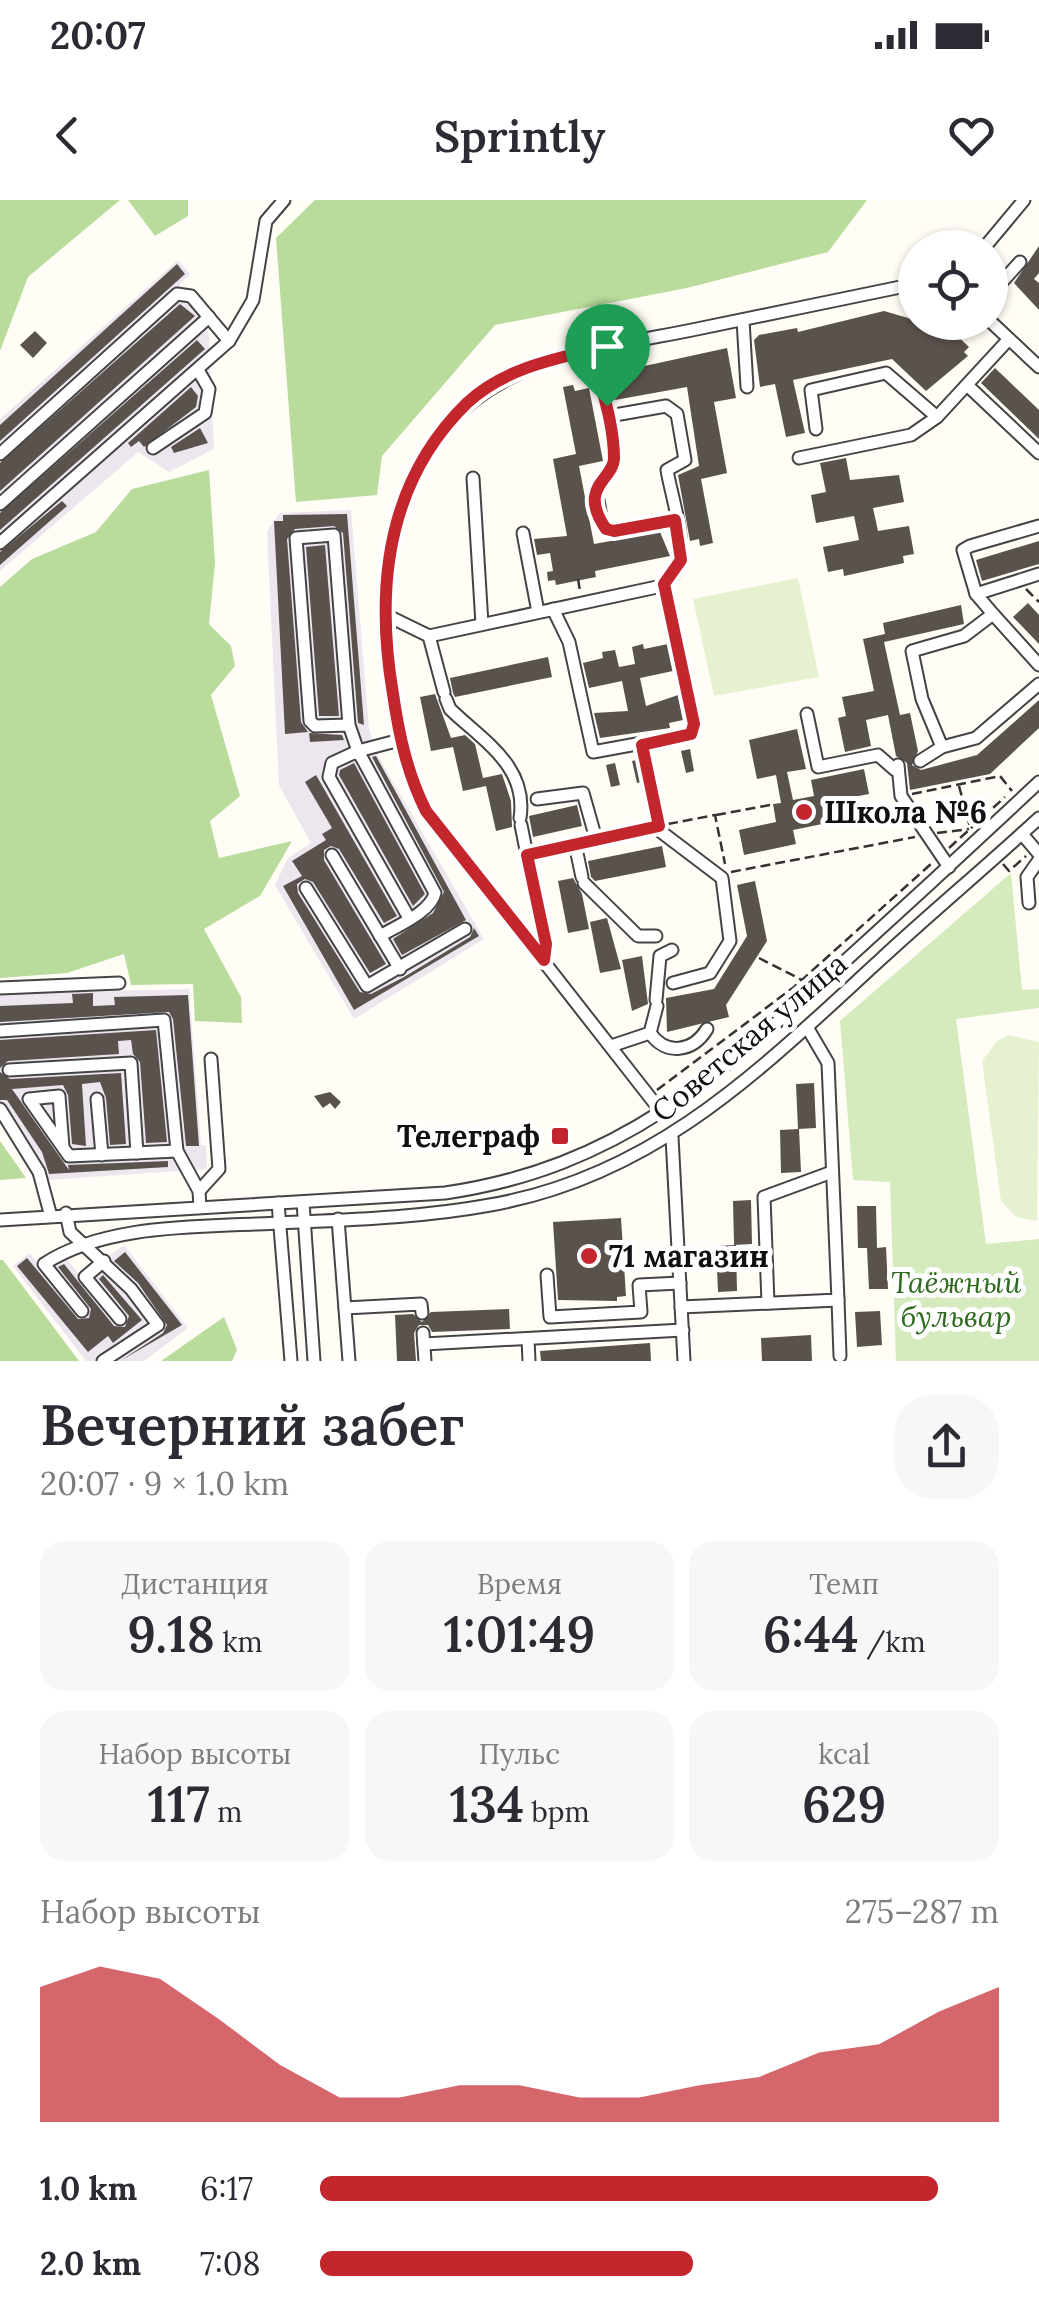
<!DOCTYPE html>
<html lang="ru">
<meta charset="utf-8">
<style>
body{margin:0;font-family:Lora,serif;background:#f7f7f7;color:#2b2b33;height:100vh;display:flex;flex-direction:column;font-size:38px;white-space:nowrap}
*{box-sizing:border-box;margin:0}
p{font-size:32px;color:#7c7c81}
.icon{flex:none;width:55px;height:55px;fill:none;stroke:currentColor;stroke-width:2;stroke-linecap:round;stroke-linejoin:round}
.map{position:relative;height:1161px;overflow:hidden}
.details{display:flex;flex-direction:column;background:#fff;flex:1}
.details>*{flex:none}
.controls{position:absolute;left:898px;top:30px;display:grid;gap:20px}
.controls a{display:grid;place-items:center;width:110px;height:110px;border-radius:50%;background:#fff;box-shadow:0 2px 8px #0004;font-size:50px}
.pin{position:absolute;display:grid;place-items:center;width:85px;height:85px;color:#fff;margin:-102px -42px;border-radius:50% 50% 50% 0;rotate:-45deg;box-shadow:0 0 10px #0007}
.pin .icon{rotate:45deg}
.round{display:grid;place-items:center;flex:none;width:105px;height:105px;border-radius:40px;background:#f7f7f7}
.overview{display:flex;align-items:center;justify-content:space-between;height:170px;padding:0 40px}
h1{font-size:55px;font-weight:600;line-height:75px}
.metrics{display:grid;grid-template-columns:repeat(3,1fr);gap:15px;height:170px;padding:10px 40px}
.metrics div{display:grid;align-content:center;border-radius:25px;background:#f7f7f7;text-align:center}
.metrics b{font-size:50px;font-weight:600}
.metrics small{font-size:28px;font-weight:400}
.metrics p{font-size:28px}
.chart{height:280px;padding:20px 40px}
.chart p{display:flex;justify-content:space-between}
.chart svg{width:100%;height:180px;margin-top:10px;fill:#c4262e;opacity:.7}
ul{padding:0 40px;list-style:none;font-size:32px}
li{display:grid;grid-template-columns:160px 120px 1fr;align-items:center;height:75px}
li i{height:25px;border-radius:12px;background:#c4262e}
.status{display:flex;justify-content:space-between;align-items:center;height:70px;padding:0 50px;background:#fff;direction:ltr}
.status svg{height:28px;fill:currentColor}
header{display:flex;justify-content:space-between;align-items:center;height:130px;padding:0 40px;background:#fff;font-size:45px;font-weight:600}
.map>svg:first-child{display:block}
.industrial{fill:#eee6ef}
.green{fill:#d5ebbd}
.forest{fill:#b9dc9c}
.pitch{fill:#e6f2cf}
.building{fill:#5a524d}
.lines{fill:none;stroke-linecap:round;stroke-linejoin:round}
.minor-casing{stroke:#444;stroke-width:15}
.path{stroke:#333;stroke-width:2.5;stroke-dasharray:10 5;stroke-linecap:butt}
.minor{stroke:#fff;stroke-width:11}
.route-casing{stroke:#fff;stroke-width:20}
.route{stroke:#c4262e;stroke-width:12}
.poi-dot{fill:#c4262e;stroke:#fff;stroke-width:4}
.labels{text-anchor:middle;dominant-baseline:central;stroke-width:10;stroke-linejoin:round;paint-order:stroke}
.poi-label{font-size:30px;font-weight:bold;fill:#111;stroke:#fff;text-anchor:start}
.street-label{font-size:30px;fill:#111;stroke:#fff}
.park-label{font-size:30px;font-style:italic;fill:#2f6b1f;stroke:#fff}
</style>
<div class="status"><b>20:07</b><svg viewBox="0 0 49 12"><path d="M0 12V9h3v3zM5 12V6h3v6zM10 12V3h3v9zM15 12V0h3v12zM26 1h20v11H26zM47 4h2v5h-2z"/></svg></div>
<header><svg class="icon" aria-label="back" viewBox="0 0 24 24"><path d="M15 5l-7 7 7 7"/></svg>Sprintly<svg class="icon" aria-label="heart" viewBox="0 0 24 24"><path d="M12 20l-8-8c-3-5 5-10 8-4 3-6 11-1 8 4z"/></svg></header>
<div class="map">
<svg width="1039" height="1161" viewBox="0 0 1039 1161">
<rect width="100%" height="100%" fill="#fffdf5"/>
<g class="industrial">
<polygon points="178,60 190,74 179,85 208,120 214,249 169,272 138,252 0,371 0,219"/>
<polygon points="351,310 369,529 378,556 484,739 354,819 275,685 288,658 311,643 279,585 267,331 280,313"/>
<polygon points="189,789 201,945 206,945 207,969 47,980 0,907 0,794"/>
<polygon points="124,1045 188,1128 144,1161 86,1161 13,1066 30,1053 38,1064 58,1048 81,1077"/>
</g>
<polygon class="green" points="1011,673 1022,790 1039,789 1039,808 956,819 986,1044 1039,1039 1039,1161 896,1161 890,982 853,980 840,821"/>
<g class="forest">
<polygon points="0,0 120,0 28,77 0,151"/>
<polygon points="128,0 188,0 188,16 155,36"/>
<polygon points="315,0 867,0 828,52 687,88 495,125 382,256 377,295 296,302 276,38"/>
<polygon points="209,270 215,363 209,424 231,446 235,466 211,495 240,596 210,621 219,658 292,641 260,696 204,729 241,797 242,823 195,821 193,784 131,785 124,754 67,773 0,778 0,387 32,359 96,332 132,289"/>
<polygon points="0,941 26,978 0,980"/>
<polygon points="0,1060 3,1060 79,1161 0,1161"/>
<polygon points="224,1117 237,1150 232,1161 161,1161"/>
</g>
<g class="pitch">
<polygon points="798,378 819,477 714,496 693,399"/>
<polygon points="1009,835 1039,842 1037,1021 1016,1017 1001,1001 982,861 997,841"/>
</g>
<g class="building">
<polygon points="1039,46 1039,73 1034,79 1039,83 1039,110 1014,83"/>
<polygon points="177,64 185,74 0,241 0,225"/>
<polygon points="180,104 195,116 0,291 0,263"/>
<polygon points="884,111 915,120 932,135 948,127 969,147 964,152 968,156 926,191 892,159 793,180 805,233 786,237 775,184 760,187 754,140 759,135 797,128 798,132"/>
<polygon points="35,131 47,143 33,158 20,145"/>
<polygon points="197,140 205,149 0,330 0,313"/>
<polygon points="727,148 736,198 714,202 727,273 701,279 713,343 700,346 699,339 690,341 678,275 699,266 687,187 615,200 608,174"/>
<polygon points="995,168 1039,210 1039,239 981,183"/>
<polygon points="573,185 575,191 589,188 603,261 579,266 594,344 660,332 670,356 595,371 596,377 556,385 555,380 548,381 547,372 553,371 550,353 537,355 534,339 567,336 553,259 576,254 563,187"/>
<polygon points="191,187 198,196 196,207 144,247 139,241 131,247 128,243"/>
<polygon points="200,228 208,243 174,253 171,247"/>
<polygon points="846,258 850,280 899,275 904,302 873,308 878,331 909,326 914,354 903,356 904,363 844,376 843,369 828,372 823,347 859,340 854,316 816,323 811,295 826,292 820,263"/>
<polygon points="62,301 67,306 0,365 0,352"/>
<polygon points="347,314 364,525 358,523 343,333 334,326 295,329 287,339 301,522 308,532 285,534 274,321 283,321 283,315"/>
<polygon points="1039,341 1039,364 982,381 976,360"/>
<polygon points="325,345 339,516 319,516 306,347"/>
<polygon points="1028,403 1039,415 1039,444 1013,417"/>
<polygon points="961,405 964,424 884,442 900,515 910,513 918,551 912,565 921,570 977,555 1039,500 1039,528 990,574 910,590 907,563 896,556 888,515 866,520 871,546 845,552 838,518 846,516 842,497 874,491 863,439 885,434 883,423"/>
<polygon points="643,444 644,449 668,444 673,471 640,478 646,506 678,495 683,520 669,523 670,528 600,538 594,513 628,511 622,481 589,488 583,463 603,458 602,452 615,450 619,467 635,464 632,447"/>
<polygon points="548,457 552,477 455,497 453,493 450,478"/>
<polygon points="435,494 451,538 465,535 475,544 483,578 502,574 511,601 512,627 496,631 486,586 463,591 453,547 431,551 420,497"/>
<polygon points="797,529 806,569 787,572 793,600 814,596 811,580 864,569 869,594 833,601 837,621 793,630 796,644 744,655 739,630 776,622 773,604 781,603 776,575 757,579 749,540"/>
<polygon points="309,533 342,535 344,540 310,542"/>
<polygon points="690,549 694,571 686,573 681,551"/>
<polygon points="376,556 466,720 402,755 393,739 433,713 444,692 372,557"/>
<polygon points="641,559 645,581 637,583 632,561"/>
<polygon points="354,563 425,694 413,706 339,575 340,570"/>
<polygon points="615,563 620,585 611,587 606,565"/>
<polygon points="316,575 397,716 384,723 339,649 331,646 324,650 324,660 386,764 370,773 313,682 305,679 297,684 298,693 360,792 371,794 404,777 470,737 474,728 479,736 354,810 283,686 302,676 292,661 326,640 322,634 332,628 305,582"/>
<polygon points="577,605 582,626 533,637 529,616"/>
<polygon points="662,646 666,667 595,681 591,677 588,661"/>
<polygon points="573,678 582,694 589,729 568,733 558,681"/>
<polygon points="755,681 767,741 726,805 729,817 667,832 666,798 714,789 747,736 737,685"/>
<polygon points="607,718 621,769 600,773 590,722"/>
<polygon points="642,756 648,804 632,811 622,760"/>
<polygon points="93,793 93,806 115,805 114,797 188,795 199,946 186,946 173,819 169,812 0,822 0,806 73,803 72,794"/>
<polygon points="156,830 167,942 146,943 140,862 133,854 131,840 118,841 119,854 8,861 0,868 0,840"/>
<polygon points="0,872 10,879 121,873 126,944 110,945 106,898 100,882 82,884 86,946 72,944 68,895 63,885 12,889 69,970 68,965 168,961 168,967 49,974 42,952 7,900 0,900"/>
<polygon points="814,883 816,928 798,929 796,884"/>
<polygon points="330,892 341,902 335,909 330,903 323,908 314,896"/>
<polygon points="799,929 801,972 781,973 780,930"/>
<polygon points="751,1000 752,1044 734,1045 733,1001"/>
<polygon points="857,1006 876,1006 877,1048 886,1047 888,1089 869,1089 867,1048 858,1048"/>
<polygon points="621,1018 626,1096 617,1097 617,1101 558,1100 553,1022"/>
<polygon points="736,1045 737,1091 718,1092 716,1046"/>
<polygon points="125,1052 182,1125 120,1161 163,1133 167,1125 138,1083 114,1061"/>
<polygon points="27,1058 78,1119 89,1118 91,1109 58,1067 64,1064 114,1126 125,1127 129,1116 99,1079 103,1075 142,1120 113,1143 108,1136 88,1152 17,1066"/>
<polygon points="509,1109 510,1129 432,1132 428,1125 419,1125 414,1133 416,1161 397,1161 395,1115 413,1114 422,1122 431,1112"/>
<polygon points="880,1111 882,1145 857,1147 855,1112"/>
<polygon points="811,1135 812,1161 762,1161 761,1138"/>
<polygon points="650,1143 651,1161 541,1161 540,1151"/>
</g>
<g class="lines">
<defs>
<g id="minor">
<polyline points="984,48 1024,0"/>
<polyline points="990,95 1020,62"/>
<polyline points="743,120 747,187"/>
<polyline points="990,121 1039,167"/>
<polyline points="967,185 1039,253"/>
<polyline points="609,216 614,261 596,290 603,327 615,331 675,320"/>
<polyline points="816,229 811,190 886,173 937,217 1009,139"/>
<polyline points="153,248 205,213 209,189 198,170"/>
<polyline points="0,254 177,94 191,96 229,141"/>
<polyline points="799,258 911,235 937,217"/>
<polyline points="473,278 482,424"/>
<polyline points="0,304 209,117"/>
<polyline points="1039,326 970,346 963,350 976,394 1039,374"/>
<polyline points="523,333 538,412"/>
<polyline points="0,343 229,141 253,100 266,21 284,0"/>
<polyline points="553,409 569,442 593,552 691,534 694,525 665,385"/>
<path d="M384,414L429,436L657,387C700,372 672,303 667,270L685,260L677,214L666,206L609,216L592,150"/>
<polyline points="993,414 1039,465"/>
<polyline points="429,436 444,492"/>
<path d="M446,499L450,509C483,541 528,566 520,618"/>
<polyline points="807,514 818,567 878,555 895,570"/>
<polyline points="349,525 315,526 310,521 296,338 334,335 349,525 358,551 400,540"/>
<polyline points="942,547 922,499 912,451 964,436 993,414 976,394"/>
<polyline points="920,561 942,547 976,538 1039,484"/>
<polyline points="898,565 901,596 949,667"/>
<polyline points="537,599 583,593 596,639 527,655 546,744 544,761"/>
<polyline points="521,625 527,655"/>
<polyline points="1022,634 1039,654"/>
<polyline points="596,639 656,628 722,678 730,741 710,773 673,783"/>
<polyline points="575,644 582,677"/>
<polyline points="332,655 400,769"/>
<polyline points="584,683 638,736 656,736"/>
<polyline points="306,688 367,786 465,729"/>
<polyline points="1029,703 1027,677 1039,660"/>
<path d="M380,736C397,726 431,712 435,693L358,551L332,563L329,577L409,718"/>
<polyline points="0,788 119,783"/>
<polyline points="656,800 660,756 672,750"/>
<polyline points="0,831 164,820 177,951 199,991 200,1007"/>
<path d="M650,833C666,856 693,852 707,829"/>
<polyline points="611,846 650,833 657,806"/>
<polyline points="9,870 131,863 137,953"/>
<polyline points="97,899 102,955"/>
<polyline points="0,909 39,972 50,1013"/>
<path d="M663,914L426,611C396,553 388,484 384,419C382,377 390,341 405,301C455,163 565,155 692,130C766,115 841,99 915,84"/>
<polyline points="672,937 684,1161"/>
<polyline points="63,947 59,896 29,899 69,956 177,951"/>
<polyline points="199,991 219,969 211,859"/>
<polyline points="303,1002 314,1161"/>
<polyline points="278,1003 291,1161"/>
<polyline points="66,1013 70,1032 131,1089 158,1125 103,1161"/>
<polyline points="338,1019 349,1161"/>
<path d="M0,1020L445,993C618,968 720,875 844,762C909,703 974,643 1039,582"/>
<polyline points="104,1061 85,1077 120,1119"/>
<polyline points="547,1075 550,1117 641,1112 639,1085 680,1083"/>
<polyline points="838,1100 840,1156"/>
<polyline points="768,1103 764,997 832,972"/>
<polyline points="681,1107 838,1100 828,863 807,827"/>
<polyline points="345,1108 421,1104 422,1113"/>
<path d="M82,1111L44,1064C102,1026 188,1027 256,1024C334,1020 414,1019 490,1005C656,976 762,868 881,759C933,711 987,666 1039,618"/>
<polyline points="423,1133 425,1161"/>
<polyline points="528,1139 529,1161"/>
<polyline points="424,1144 683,1130"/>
</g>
</defs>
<use href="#minor" class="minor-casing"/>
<g class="path">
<polyline points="578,379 580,391"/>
<polyline points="1026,389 1039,402"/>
<polyline points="644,553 658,619"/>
<polyline points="959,586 970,627"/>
<polyline points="912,594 1000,576 1012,591"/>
<polyline points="716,615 770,605"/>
<polyline points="668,624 715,615 725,664"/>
<polyline points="971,628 1005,597"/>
<polyline points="937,633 969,629"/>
<polyline points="949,648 970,629"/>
<polyline points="1003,664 1009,671 1026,656"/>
<polyline points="731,672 915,637"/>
<polyline points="759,758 802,780"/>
<polyline points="657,890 794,787 932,663"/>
</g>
<use href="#minor" class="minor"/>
</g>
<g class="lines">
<defs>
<path id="route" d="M592,150C600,186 614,221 614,259C613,280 577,287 606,329L614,331L675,320L681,360L664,384L694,524L691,534L642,545L659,626L527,655L546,744L544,760L426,611C407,573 399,535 393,494C375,388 386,282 467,203C501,171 548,160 592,150Z"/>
</defs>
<use href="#route" class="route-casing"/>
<use href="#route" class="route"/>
</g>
<g class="poi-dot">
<circle cx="804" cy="612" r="10"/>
<rect x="550" y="926" width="20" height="20" rx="5"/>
<circle cx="589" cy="1056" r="10"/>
</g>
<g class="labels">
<g class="poi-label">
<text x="824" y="612">Школа №6</text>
<text x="540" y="936" text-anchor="end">Телеграф</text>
<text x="609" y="1056">71 магазин</text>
</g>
<g class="street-label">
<text transform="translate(749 837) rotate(-40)">Советская улица</text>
</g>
<g class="park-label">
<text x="956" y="1082">Таёжный<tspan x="956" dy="34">бульвар</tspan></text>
</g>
</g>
</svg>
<div class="controls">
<a><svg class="icon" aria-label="locate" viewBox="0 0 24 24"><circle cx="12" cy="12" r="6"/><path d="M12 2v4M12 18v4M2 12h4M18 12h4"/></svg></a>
</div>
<div class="pin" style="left:607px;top:206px;background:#1e9e55"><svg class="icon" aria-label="arrive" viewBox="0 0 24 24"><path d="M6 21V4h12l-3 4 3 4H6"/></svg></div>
</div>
<section class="details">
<div class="overview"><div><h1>Вечерний забег</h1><p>20:07 · 9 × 1.0 km</p></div><a class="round"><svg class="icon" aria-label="share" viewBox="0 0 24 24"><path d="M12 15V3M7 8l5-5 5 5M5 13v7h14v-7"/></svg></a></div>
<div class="metrics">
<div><p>Дистанция</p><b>9.18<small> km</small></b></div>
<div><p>Время</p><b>1:01:49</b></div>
<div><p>Темп</p><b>6:44<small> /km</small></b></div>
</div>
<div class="metrics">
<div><p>Набор высоты</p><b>117<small> m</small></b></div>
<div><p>Пульс</p><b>134<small> bpm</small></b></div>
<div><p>kcal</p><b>629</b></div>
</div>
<div class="chart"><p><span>Набор высоты</span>275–287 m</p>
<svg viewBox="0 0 160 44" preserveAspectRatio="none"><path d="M0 44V11L10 6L20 9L30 19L40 30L50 38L60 38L70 35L80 35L90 38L100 38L110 35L120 33L130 27L140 25L150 17L160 11V44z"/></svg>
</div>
<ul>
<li><b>1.0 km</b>6:17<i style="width:91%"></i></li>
<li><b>2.0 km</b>7:08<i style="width:55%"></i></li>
</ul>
</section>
